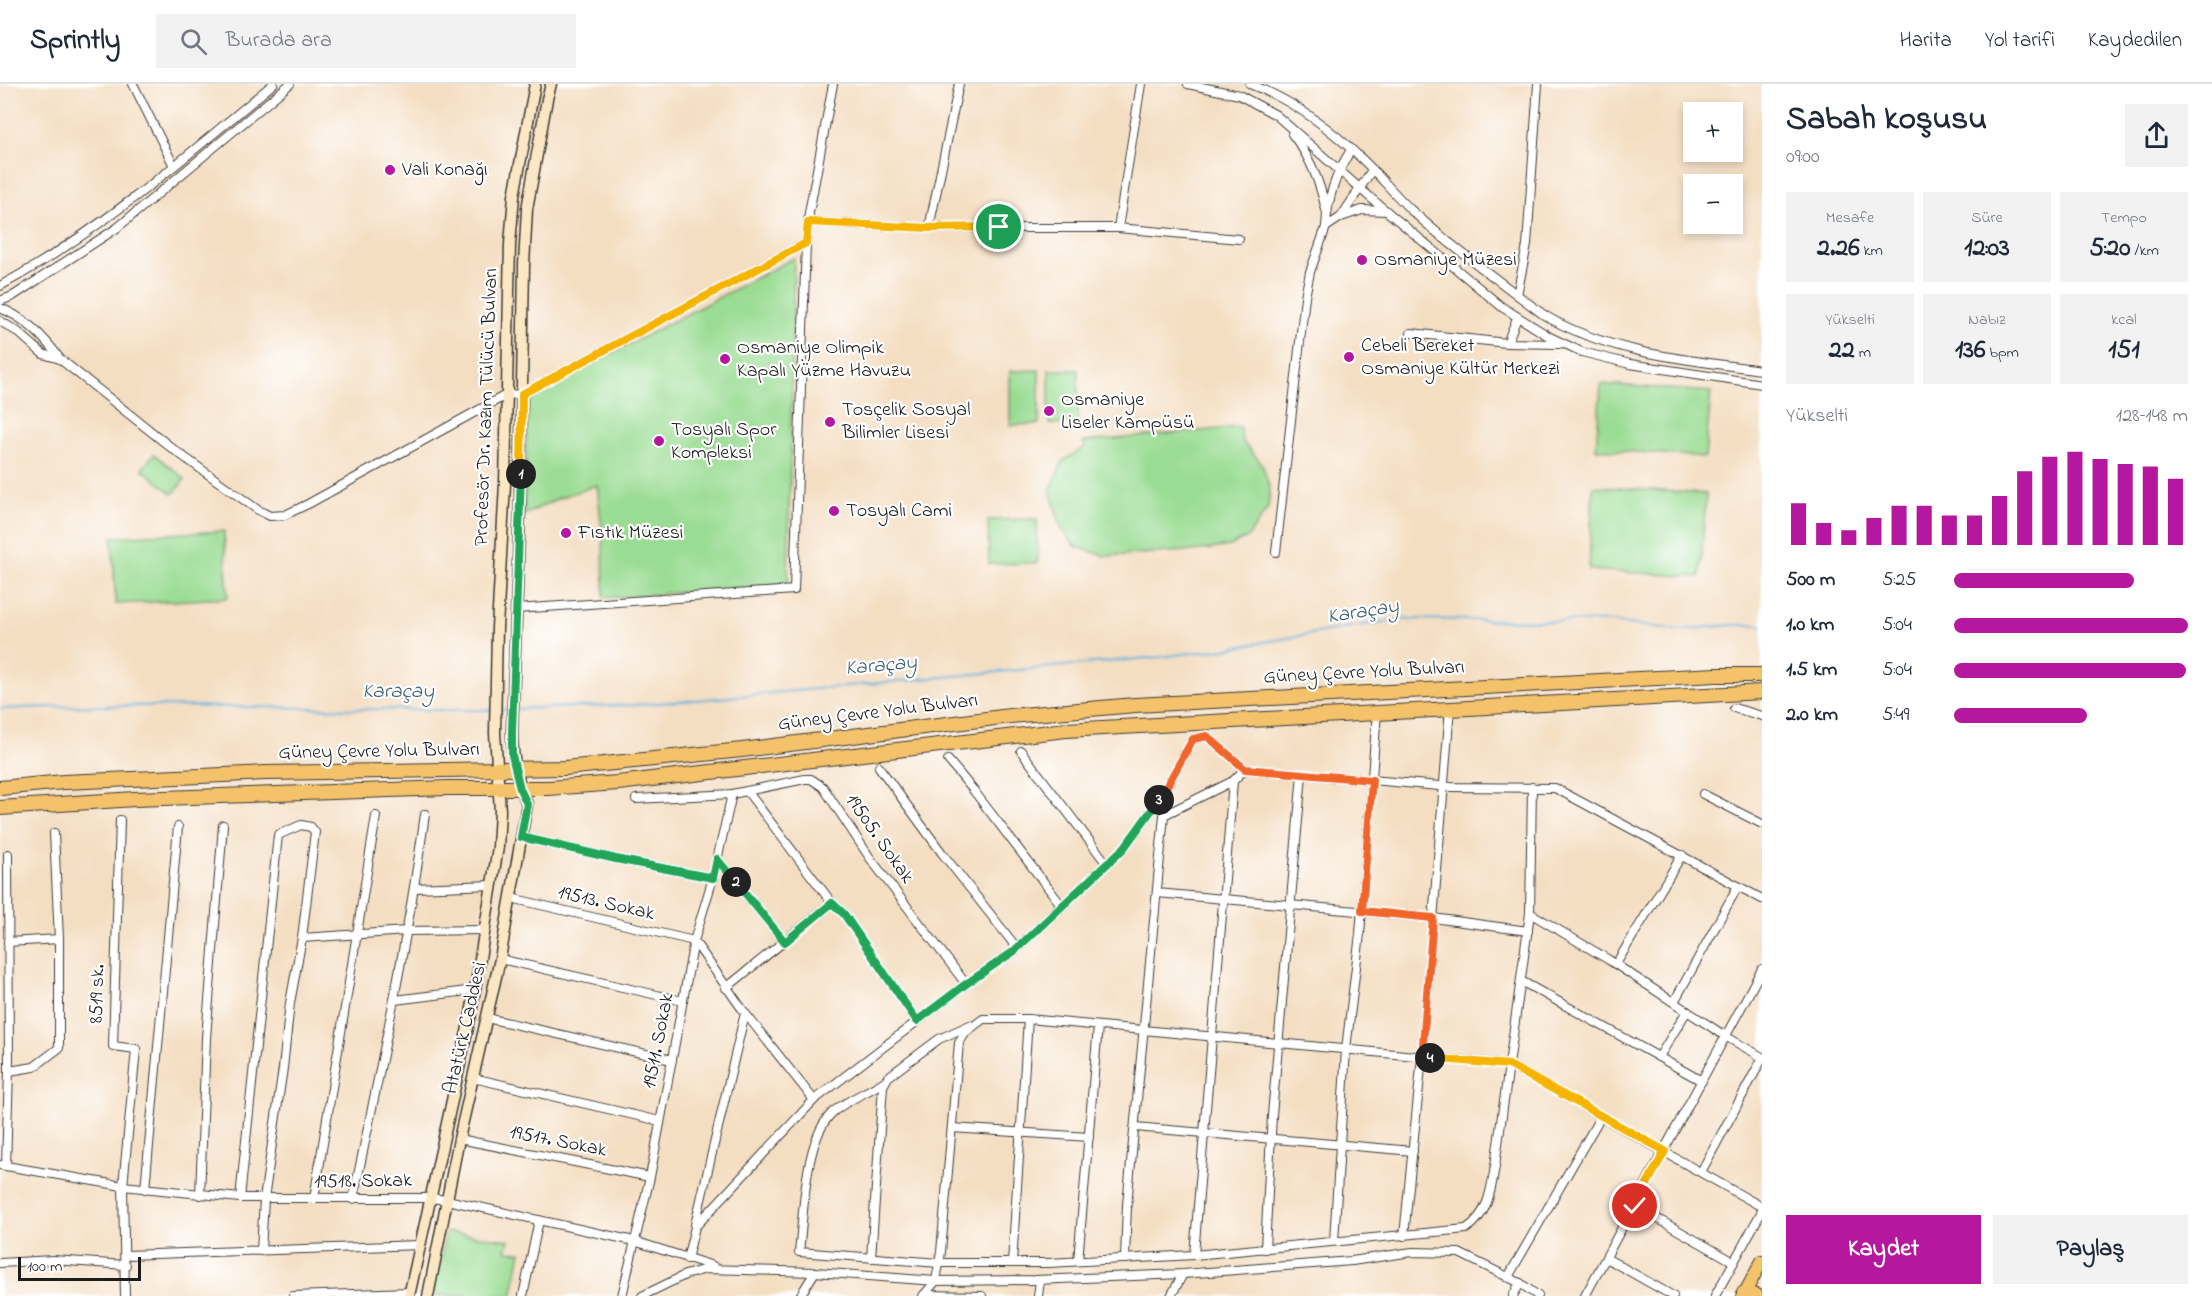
<!DOCTYPE html>
<html lang="tr">
<meta charset="utf-8">
<style>
body{margin:0;font-family:"Indie Flower",sans-serif;background:#f2f2f3;color:#1f2937;height:100vh;display:flex;flex-direction:column;font-size:22px;white-space:nowrap}
*{box-sizing:border-box;margin:0}
p{font-size:20px;color:#747a83}
.icon{flex:none;width:33px;height:33px;fill:none;stroke:currentColor;stroke-width:2;stroke-linecap:round;stroke-linejoin:round}
.map{position:relative;flex:1;overflow:hidden}
.panel{display:flex;flex-direction:column;background:#fff;width:450px}
.panel>*{flex:none}
.tools{position:absolute;left:1683px;top:18px;display:grid;gap:12px}
.tools a{display:grid;place-items:center;width:60px;height:60px;border-radius:0px;background:#fff;box-shadow:0 3px 9px #0003;font-size:30px}
.scale{position:absolute;left:18px;bottom:15px;width:123px;box-sizing:border-box;padding-left:6px;border:3px solid #1c1c1c;border-top:0;font-size:16px;line-height:21px;white-space:nowrap;color:#1c1c1c;-webkit-text-stroke:4px #fff;paint-order:stroke}
.pin{position:absolute;display:grid;place-items:center;width:51px;height:51px;color:#fff;margin:-26px;border:3px solid #fff;border-radius:50%;box-shadow:0 2px 6px #0007}
.km{position:absolute;width:30px;height:30px;margin:-15px;border-radius:50%;background:#222;color:#fff;font-size:16px;line-height:30px;text-align:center}
.round{display:grid;place-items:center;flex:none;width:63px;height:63px;border-radius:0px;background:#f2f2f3}
.head{display:flex;align-items:center;justify-content:space-between;height:102px;padding:0 24px}
h1{font-size:33px;font-weight:800;line-height:45px}
.figures{display:grid;grid-template-columns:repeat(3,1fr);gap:9px;height:102px;padding:6px 24px}
.figures div{display:grid;align-content:center;border-radius:0px;background:#f2f2f3;text-align:center}
.figures b{font-size:26px;font-weight:800}
.figures small{font-size:16px;font-weight:400}
.figures p{font-size:16px}
.chart{height:168px;padding:12px 24px}
.chart p{display:flex;justify-content:space-between}
.chart svg{width:100%;height:108px;margin-top:6px;stroke:#b5179e;stroke-width:6}
.primary-button{display:flex;gap:12px;margin-top:auto;padding:12px 24px}
.primary-button a{flex:1;height:69px;border-radius:0px;background:#b5179e;color:#fff;font-size:24px;font-weight:800;line-height:69px;text-align:center}
.primary-button a+a{background:#f2f2f3;color:#1f2937}
ul{padding:0 24px;list-style:none;font-size:20px}
li{display:grid;grid-template-columns:96px 72px 1fr;align-items:center;height:45px}
li i{height:15px;border-radius:8px;background:#b5179e}
header{display:flex;align-items:center;gap:36px;box-sizing:border-box;height:84px;padding:0 30px;background:#fff;border-bottom:2px solid #e0e1e3}
header strong{font-size:28px}
nav{display:flex;gap:33px;margin-inline-start:auto;font-size:21px}
.search{width:420px;height:54px;background:#f2f2f3;display:flex;align-items:center;gap:15px;box-sizing:border-box;padding:0 21px;border-radius:0px;color:#747a83;font-size:22px}
main{display:flex;flex:1;min-height:0}
.map>svg:first-child{display:block}
.green{fill:#9adc93;stroke:#5b7c58;stroke-width:1.5}
.lines{fill:none;stroke-linecap:round;stroke-linejoin:round}
.stream{stroke:#60afda;stroke-width:2}
.street-casing{stroke:#3c3935;stroke-width:10}
.secondary-casing{stroke:#3c3935;stroke-width:13}
.primary-casing{stroke:#3c3935;stroke-width:14}
.highway-casing{stroke:#3c3935;stroke-width:16}
.street{stroke:#fff;stroke-width:8}
.secondary{stroke:#fbe7c3;stroke-width:10}
.primary{stroke:#f4c26a;stroke-width:12}
.highway{stroke:#f4c26a;stroke-width:14}
.split-1-casing{stroke:#fff;stroke-width:12}
.split-2-casing{stroke:#fff;stroke-width:12}
.split-3-casing{stroke:#fff;stroke-width:12}
.split-4-casing{stroke:#fff;stroke-width:12}
.split-5-casing{stroke:#fff;stroke-width:12}
.split-1{stroke:#f5b400;stroke-width:8}
.split-2{stroke:#22a559;stroke-width:8}
.split-3{stroke:#22a559;stroke-width:8}
.split-4{stroke:#f0652b;stroke-width:8}
.split-5{stroke:#f5b400;stroke-width:8}
.poi-dot{fill:#b5179e;stroke:#fff;stroke-width:2}
.labels{text-anchor:middle;dominant-baseline:central;stroke-width:4.5;stroke-linejoin:round;paint-order:stroke}
.poi-label{font-size:20px;fill:#1c1c1c;stroke:#fff;text-anchor:start}
.street-label{font-size:20px;fill:#1c1c1c;stroke:#fff}
.water-label{font-size:21px;font-style:italic;fill:#3b5e71;stroke:#fff}
</style>
<header>
<strong>Sprintly</strong>
<div class="search"><svg class="icon" aria-label="search" viewBox="0 0 24 24"><circle cx="10" cy="10" r="6"/><path d="M15 15l6 6"/></svg>Burada ara</div>
<nav><a>Harita</a><a>Yol tarifi</a><a>Kaydedilen</a></nav>
</header>
<main>
<div class="map">
<svg width="1762" height="1212" viewBox="0 0 1762 1212">
<rect width="100%" height="100%" fill="#fff"/>
<filter id="ink" filterUnits="userSpaceOnUse"><feTurbulence type="fractalNoise" baseFrequency=".0167" numOctaves="2"/><feDisplacementMap in="SourceGraphic" scale="12" xChannelSelector="R" yChannelSelector="G"/><feConvolveMatrix kernelMatrix="1 2 1 2 8 2 1 2 1" color-interpolation-filters="sRGB"/></filter>
<filter id="wash" filterUnits="userSpaceOnUse"><feTurbulence type="fractalNoise" baseFrequency=".008" numOctaves="4" result="noise"/><feDisplacementMap in="SourceGraphic" scale="24" xChannelSelector="R" yChannelSelector="G"/><feGaussianBlur stdDeviation="1.35" result="paint"/><feColorMatrix in="noise" values="0 0 0 0 0 0 0 0 0 0 0 0 0 0 0 0 0 1.4 0 .05"/><feComposite in="paint" operator="in"/></filter>
<g filter="url(#wash)">
<rect width="100%" height="100%" fill="#f4dec2"/>
<g class="green">
<polygon points="794,174 788,500 604,514 603,454 597,401 559,414 524,431 528,313"/>
<polygon points="1039,286 1039,340 1010,341 1010,287"/>
<rect x="1049" y="286" width="29" height="54"/>
<polygon points="1601,300 1711,308 1705,373 1596,365"/>
<polygon points="1240,343 1242,357 1262,380 1270,405 1268,424 1248,453 1230,462 1203,466 1105,472 1075,462 1061,444 1050,406 1063,377 1085,363 1083,358"/>
<polygon points="154,370 185,395 173,410 142,385"/>
<polygon points="1593,402 1706,410 1700,493 1589,486"/>
<polygon points="1037,435 1038,479 989,480 988,436"/>
<polygon points="224,447 228,514 116,520 112,453"/>
<polygon points="446,1148 509,1156 506,1167 521,1168 512,1212 433,1212"/>
</g>
<g class="lines">
<g class="stream">
<path d="M0,625C164,617 328,627 492,626"/>
<polyline points="516,625 634,621 719,614 1159,573 1225,565 1368,540 1408,535 1610,538 1680,546 1731,541 1762,541"/>
<polyline points="498,626 510,625"/>
</g>
</g>
</g>
<g filter="url(#ink)">
<g class="lines">
<defs>
<g id="street">
<polyline points="133,0 174,82"/>
<polyline points="1141,0 1118,144 1239,155"/>
<polyline points="1188,0 1239,11 1276,31 1372,115 1502,223 1550,253 1582,268 1630,280 1762,300"/>
<path d="M1250,0C1292,16 1331,45 1363,76C1380,92 1394,110 1411,126C1453,164 1499,197 1544,231C1609,270 1689,276 1762,286"/>
<path d="M1292,50C1310,72 1320,99 1326,126"/>
<path d="M1351,66C1336,89 1327,116 1326,143L1341,133L1372,86"/>
<polyline points="1341,133 1362,126 1386,127"/>
<polyline points="808,138 929,144 1118,144"/>
<polyline points="929,144 959,0"/>
<path d="M0,202C100,148 187,72 273,0"/>
<polyline points="1517,211 1527,161 1538,0"/>
<polyline points="0,217 13,212 117,144 290,0"/>
<path d="M0,224C24,233 45,254 60,275L173,365L258,426L270,432L285,431L308,420L506,311L522,310L806,159"/>
<polyline points="1517,234 1507,259 1559,260"/>
<polyline points="0,237 18,248 43,270 60,275"/>
<polyline points="1411,249 1507,259"/>
<polyline points="1276,468 1305,213 1310,188 1326,143"/>
<polyline points="516,525 794,506 806,159 809,129 833,0"/>
<polyline points="1734,624 1762,632"/>
<polyline points="1021,667 1107,780"/>
<polyline points="948,676 974,707 1062,822"/>
<polyline points="879,683 942,769 1017,864"/>
<polyline points="747,707 832,819 844,830 917,937"/>
<polyline points="1703,710 1762,740"/>
<polyline points="636,715 732,710 805,695 811,695 823,703 870,774 966,900"/>
<polyline points="120,736 113,962 136,965 123,1102 125,1212"/>
<polyline points="521,753 616,775 713,794"/>
<polyline points="717,775 785,858"/>
<polyline points="415,804 492,801"/>
<polyline points="1157,809 1433,834 1528,847"/>
<polyline points="511,814 694,857 745,929 814,1016"/>
<polyline points="1530,829 1609,876 1725,952 1762,973"/>
<polyline points="302,854 407,847 486,846"/>
<polyline points="8,858 59,855"/>
<polyline points="500,875 683,917"/>
<polyline points="1616,880 1682,771"/>
<polyline points="1521,897 1702,997"/>
<polyline points="726,904 832,819"/>
<polyline points="395,916 475,906"/>
<polyline points="1674,918 1738,802"/>
<polyline points="487,934 672,976"/>
<polyline points="1659,973 1687,927"/>
<polyline points="9,987 34,983 59,964 59,855 54,749"/>
<polyline points="473,994 660,1037"/>
<path d="M886,996C870,1008 845,1016 831,1030C804,1058 804,1129 799,1168L939,1179H1049L1194,1171L1466,1145C1488,1131 1491,1107 1495,1082L1530,829L1532,703"/>
<polyline points="1135,1043 1413,1067"/>
<polyline points="952,1044 1089,1053"/>
<polyline points="459,1055 650,1093"/>
<polyline points="0,1081 123,1102 240,1114 430,1114 447,1116 634,1157 713,1182"/>
<polyline points="6,1082 9,987 8,770"/>
<polyline points="1701,1088 1762,975"/>
<polyline points="145,1105 178,743"/>
<polyline points="200,1111 206,954 223,741"/>
<polyline points="240,1114 278,751 301,741 311,743 315,748 302,854 290,919 283,984 264,1115 261,1167"/>
<polyline points="314,1115 376,732"/>
<path d="M353,1115C380,987 407,860 425,730"/>
<polyline points="1635,1122 1734,1178"/>
<polyline points="695,1141 745,929"/>
<polyline points="1404,1152 1422,973 1450,624"/>
<polyline points="1334,1157 1346,965 1360,850 1377,628"/>
<polyline points="1265,1165 1272,1031 1302,690"/>
<polyline points="126,1171 420,1161"/>
<polyline points="1194,1171 1233,697 1245,685"/>
<polyline points="871,1174 883,1002 888,993 939,955 970,941"/>
<polyline points="1606,1174 1673,1212"/>
<polyline points="687,1175 695,1143 814,1016 966,900 1013,868 1124,764 1160,715 1193,655 1207,652 1245,685 1451,703 1555,704 1762,815"/>
<polyline points="1125,1175 1127,1121 1164,731 1233,697"/>
<polyline points="1078,1177 1098,942"/>
<polyline points="0,1179 53,1176 126,1181"/>
<polyline points="1012,1179 1028,935"/>
<polyline points="1508,1193 1601,1032"/>
<polyline points="924,1211 982,1212"/>
<polyline points="293,1212 410,1208"/>
<polyline points="523,1212 539,1136"/>
<polyline points="622,1212 650,1093 694,857 713,794 732,710"/>
<polyline points="642,1212 685,1191 706,1185 815,1188 936,1197 1035,1196 1183,1190 1352,1177 1412,1168 1459,1169 1520,1199 1538,1212"/>
<polyline points="800,1212 815,1188"/>
<polyline points="923,1212 936,1197 941,1168 959,959 966,948 983,935 1028,935 1510,981 1762,1123"/>
<polyline points="1038,1212 1040,1196"/>
<polyline points="1171,1212 1183,1190"/>
<polyline points="1513,1212 1520,1199"/>
<polyline points="1585,1212 1762,885"/>
<polyline points="1715,1212 1762,1127"/>
</g>
<g id="secondary">
<polyline points="409,1212 471,930 498,763 500,727 495,649 497,544 505,400 510,160 514,112 535,0"/>
<path d="M428,1212L459,1055L500,875L527,720C517,697 512,673 512,648L520,422L524,181L527,125L547,15L551,0"/>
</g>
<polyline id="primary" points="1743,1212 1762,1177"/>
<g id="highway">
<polyline points="0,704 64,698 266,689 565,684 742,666 1010,632 1135,621 1716,591 1762,591"/>
<polyline points="0,724 135,715 447,704 548,704 618,699 1066,646 1762,608"/>
<polyline points="1744,1209 1756,1212"/>
</g>
</defs>
<use href="#street" class="street-casing"/>
<use href="#secondary" class="secondary-casing"/>
<use href="#primary" class="primary-casing"/>
<use href="#highway" class="highway-casing"/>
<use href="#street" class="street"/>
<use href="#secondary" class="secondary"/>
<use href="#primary" class="primary"/>
<use href="#highway" class="highway"/>
</g>
</g>
<g class="lines" filter="url(#ink)">
<defs>
<polyline id="split-1" points="521,390 522,310 806,159 808,138 929,144 999,143"/>
<polyline id="split-2" points="521,390 512,648 512,671 520,705 527,720 521,753 616,775 713,794 717,775 736,798"/>
<polyline id="split-3" points="736,798 785,858 832,819 844,830 917,937 966,900 1013,868 1124,764 1159,716"/>
<polyline id="split-4" points="1159,716 1193,655 1207,652 1245,685 1372,696 1362,827 1433,834 1422,973 1430,974"/>
<polyline id="split-5" points="1430,974 1509,981 1665,1067 1635,1122"/>
</defs>
<use href="#split-1" class="split-1-casing"/>
<use href="#split-2" class="split-2-casing"/>
<use href="#split-3" class="split-3-casing"/>
<use href="#split-4" class="split-4-casing"/>
<use href="#split-5" class="split-5-casing"/>
<use href="#split-1" class="split-1"/>
<use href="#split-2" class="split-2"/>
<use href="#split-3" class="split-3"/>
<use href="#split-4" class="split-4"/>
<use href="#split-5" class="split-5"/>
</g>
<g class="poi-dot">
<circle cx="390" cy="86" r="6"/>
<circle cx="1362" cy="176" r="6"/>
<circle cx="1349" cy="273" r="6"/>
<circle cx="725" cy="275" r="6"/>
<circle cx="1049" cy="327" r="6"/>
<circle cx="830" cy="338" r="6"/>
<circle cx="659" cy="357" r="6"/>
<circle cx="834" cy="427" r="6"/>
<circle cx="566" cy="449" r="6"/>
</g>
<g class="labels">
<g class="poi-label">
<text x="402" y="86">Vali Konağı</text>
<text x="1374" y="176">Osmaniye Müzesi</text>
<text x="1361" y="262">Cebeli Bereket<tspan x="1361" dy="23">Osmaniye Kültür Merkezi</tspan></text>
<text x="737" y="264">Osmaniye Olimpik<tspan x="737" dy="23">Kapalı Yüzme Havuzu</tspan></text>
<text x="1061" y="316">Osmaniye<tspan x="1061" dy="23">Liseler Kampüsü</tspan></text>
<text x="842" y="326">Tosçelik Sosyal<tspan x="842" dy="23">Bilimler Lisesi</tspan></text>
<text x="671" y="346">Tosyalı Spor<tspan x="671" dy="23">Kompleksi</tspan></text>
<text x="846" y="427">Tosyalı Cami</text>
<text x="578" y="449">Fıstık Müzesi</text>
</g>
<g class="street-label">
<text transform="translate(487 323) rotate(-88)">Profesör Dr. Kazım Tülücü Bulvarı</text>
<text transform="translate(1364 589) rotate(-3)">Güney Çevre Yolu Bulvarı</text>
<text transform="translate(878 629) rotate(-7)">Güney Çevre Yolu Bulvarı</text>
<text transform="translate(379 668) rotate(-1)">Güney Çevre Yolu Bulvarı</text>
<text transform="translate(879 755) rotate(55)">19505. Sokak</text>
<text transform="translate(606 820) rotate(13)">19513. Sokak</text>
<text transform="translate(98 910) rotate(-88)">8519 sk.</text>
<text transform="translate(466 944) rotate(-77)">Atatürk Caddesi</text>
<text transform="translate(659 957) rotate(-79)">19511. Sokak</text>
<text transform="translate(558 1058) rotate(11)">19517. Sokak</text>
<text transform="translate(363 1098) rotate(-1)">19518. Sokak</text>
</g>
<g class="water-label">
<text transform="translate(1363 528) rotate(-9)">Karaçay</text>
<text transform="translate(881 582) rotate(-5)">Karaçay</text>
<text x="398" y="608">Karaçay</text>
</g>
</g>
</svg>
<div class="tools">
<a>+</a>
<a>−</a>
</div>
<div class="scale">100 m</div>
<div class="pin" style="left:999px;top:143px;background:#1e9e55"><svg class="icon" aria-label="arrive" viewBox="0 0 24 24"><path d="M6 21V4h12l-3 4 3 4H6"/></svg></div>
<div class="pin" style="left:1635px;top:1122px;background:#d93025"><svg class="icon" aria-label="check" viewBox="0 0 24 24"><path d="M5 12l5 5 9-10"/></svg></div>
<b class="km" style="left:521px;top:390px">1</b>
<b class="km" style="left:736px;top:798px">2</b>
<b class="km" style="left:1159px;top:716px">3</b>
<b class="km" style="left:1430px;top:974px">4</b>
</div>
<section class="panel">
<div class="head"><div><h1>Sabah koşusu</h1><p>09:00</p></div><a class="round"><svg class="icon" aria-label="share" viewBox="0 0 24 24"><path d="M12 15V3M7 8l5-5 5 5M5 13v7h14v-7"/></svg></a></div>
<div class="figures">
<div><p>Mesafe</p><b>2.26<small> km</small></b></div>
<div><p>Süre</p><b>12:03</b></div>
<div><p>Tempo</p><b>5:20<small> /km</small></b></div>
</div>
<div class="figures">
<div><p>Yükselti</p><b>22<small> m</small></b></div>
<div><p>Nabız</p><b>136<small> bpm</small></b></div>
<div><p>kcal</p><b>151</b></div>
</div>
<div class="chart"><p><span>Yükselti</span>128–148 m</p>
<svg viewBox="0 0 160 44" preserveAspectRatio="none"><path d="M5 44V27M15 44V35M25 44V38M35 44V33M45 44V28M55 44V28M65 44V32M75 44V32M85 44V24M95 44V14M105 44V8M115 44V6M125 44V9M135 44V11M145 44V12M155 44V17"/></svg>
</div>
<ul>
<li><b>500 m</b>5:25<i style="width:77%"></i></li>
<li><b>1.0 km</b>5:04<i style="width:100%"></i></li>
<li><b>1.5 km</b>5:04<i style="width:99%"></i></li>
<li><b>2.0 km</b>5:49<i style="width:57%"></i></li>
</ul>
<div class="primary-button"><a>Kaydet</a><a>Paylaş</a></div>
</section>
</main>
